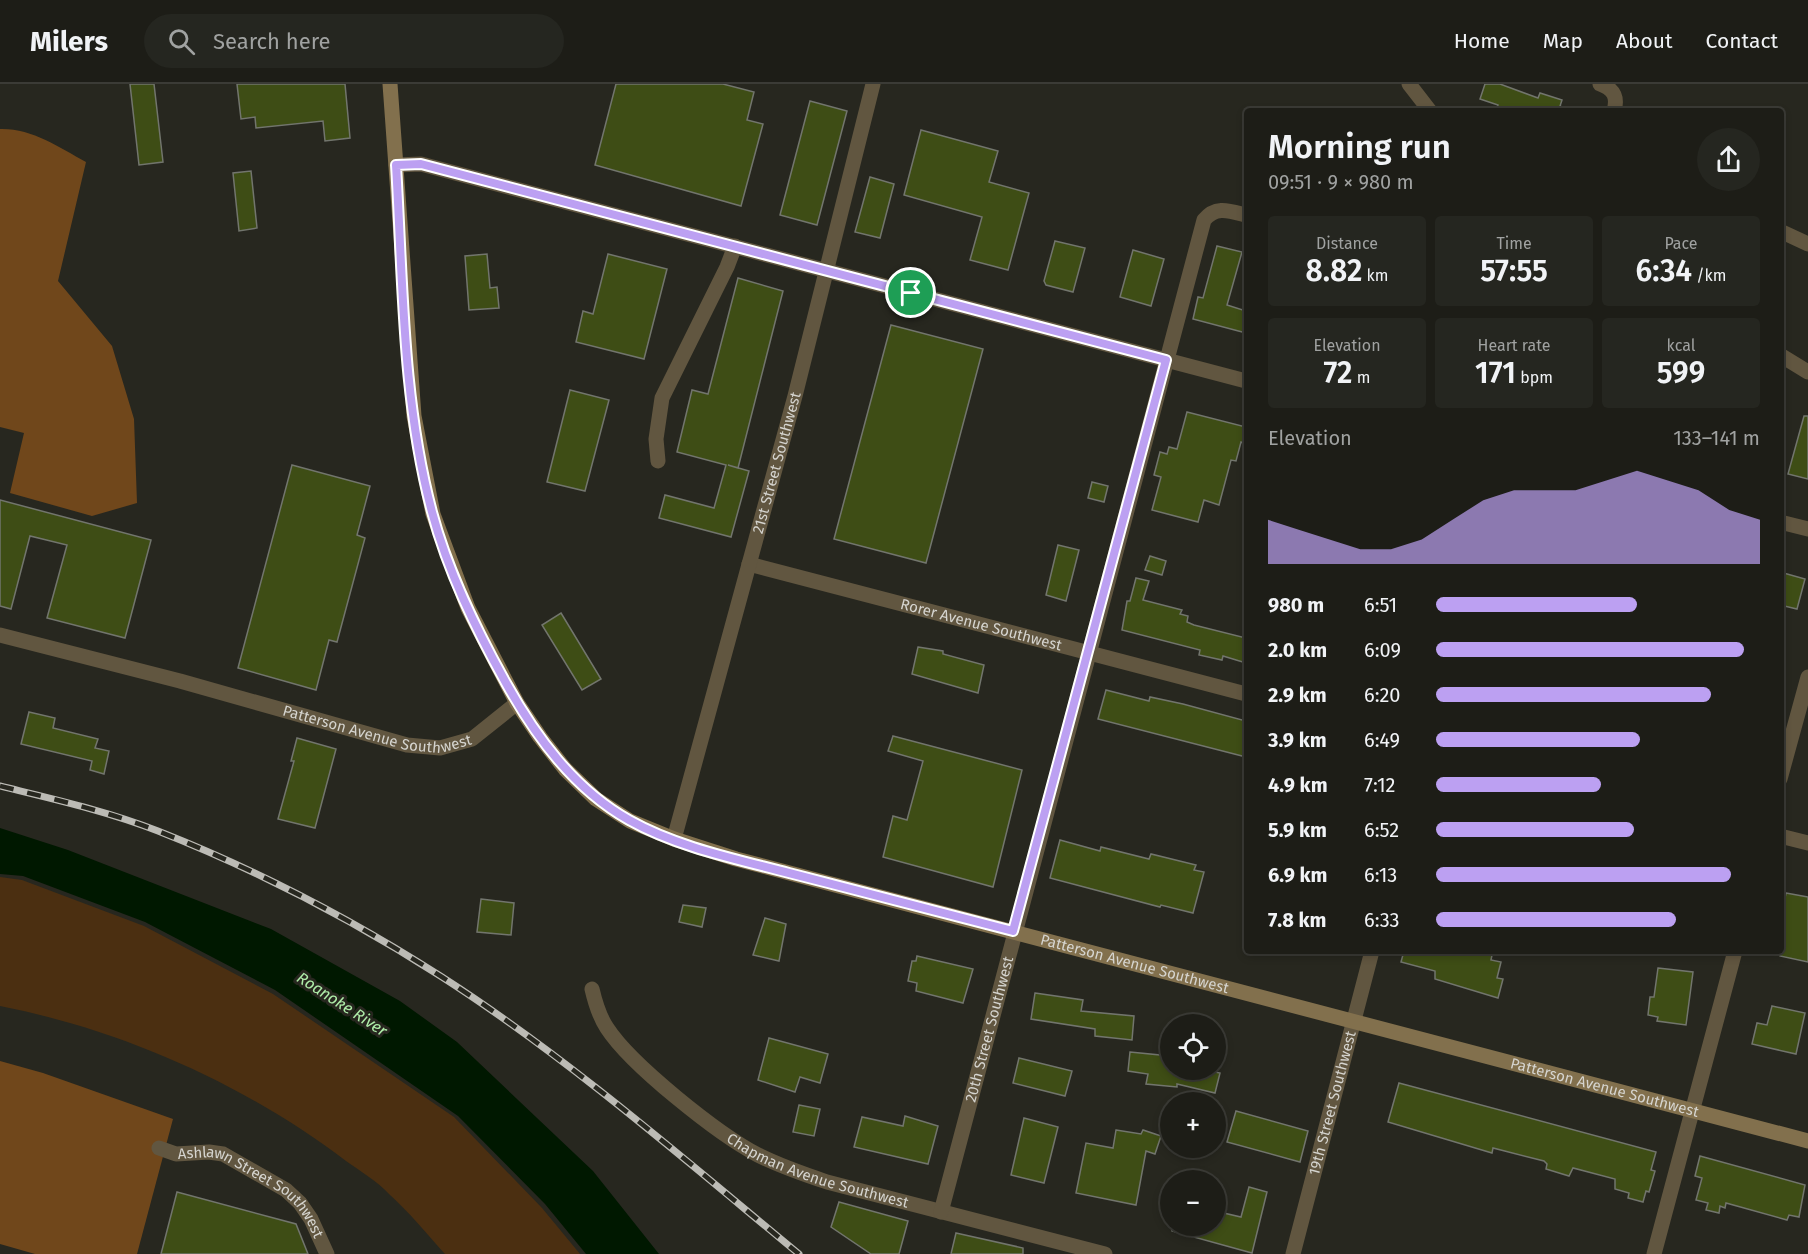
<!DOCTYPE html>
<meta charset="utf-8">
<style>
body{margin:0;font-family:"Fira Sans",sans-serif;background:#252620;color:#f1f3f6;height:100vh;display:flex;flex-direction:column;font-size:22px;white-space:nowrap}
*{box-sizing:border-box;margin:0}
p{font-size:20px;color:#a0a2a1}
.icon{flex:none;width:33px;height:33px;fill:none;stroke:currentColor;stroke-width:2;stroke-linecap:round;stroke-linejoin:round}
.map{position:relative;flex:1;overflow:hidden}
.side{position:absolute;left:1244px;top:24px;width:540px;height:846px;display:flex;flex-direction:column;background:#1d1d17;border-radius:6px;box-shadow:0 3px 9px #0003,0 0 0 2px #3b3b36}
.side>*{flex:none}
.tools{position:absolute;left:1160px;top:930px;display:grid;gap:12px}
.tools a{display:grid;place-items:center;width:66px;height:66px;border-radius:50%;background:#1d1d17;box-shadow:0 3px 9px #0003,0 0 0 2px #3b3b36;font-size:30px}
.pin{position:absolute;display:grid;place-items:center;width:51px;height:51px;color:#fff;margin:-26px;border:3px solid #fff;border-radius:50%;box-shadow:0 2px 6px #0007}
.round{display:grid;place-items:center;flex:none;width:63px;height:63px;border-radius:32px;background:#252620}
.headline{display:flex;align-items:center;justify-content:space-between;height:102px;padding:0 24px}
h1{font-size:33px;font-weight:600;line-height:45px}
.stats{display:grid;grid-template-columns:repeat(3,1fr);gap:9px;height:102px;padding:6px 24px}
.stats div{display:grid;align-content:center;border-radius:6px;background:#252620;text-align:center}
.stats b{font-size:30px;font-weight:600}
.stats small{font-size:16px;font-weight:400}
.stats p{font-size:16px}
.chart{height:168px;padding:12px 24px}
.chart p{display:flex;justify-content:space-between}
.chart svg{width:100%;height:108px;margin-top:6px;fill:#bca0f2;opacity:.7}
ul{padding:0 24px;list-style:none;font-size:20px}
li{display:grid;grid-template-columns:96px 72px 1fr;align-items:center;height:45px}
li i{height:15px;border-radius:8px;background:#bca0f2}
header{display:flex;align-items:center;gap:36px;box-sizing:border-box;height:84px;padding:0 30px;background:#1d1d17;border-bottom:2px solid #3b3b36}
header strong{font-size:28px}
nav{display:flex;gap:33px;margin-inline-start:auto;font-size:21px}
.search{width:420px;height:54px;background:#252620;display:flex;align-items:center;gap:15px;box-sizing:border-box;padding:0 21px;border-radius:33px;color:#a0a2a1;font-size:22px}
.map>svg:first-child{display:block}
.green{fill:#4b2f11}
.forest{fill:#70471b}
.water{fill:#001800}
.building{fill:#3e4d15;stroke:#72756d;stroke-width:1.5}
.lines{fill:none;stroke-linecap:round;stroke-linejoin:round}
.minor{stroke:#615640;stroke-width:15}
.tertiary{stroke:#615640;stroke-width:15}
.secondary{stroke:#82704d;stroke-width:15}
.rail-casing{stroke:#bcbbb5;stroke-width:7}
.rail{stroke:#27271f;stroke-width:4.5;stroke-dasharray:14;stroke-linecap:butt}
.route-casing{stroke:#fff;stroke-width:12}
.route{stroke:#bca0f2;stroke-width:8}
.labels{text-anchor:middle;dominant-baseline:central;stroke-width:6;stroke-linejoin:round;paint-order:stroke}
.street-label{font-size:15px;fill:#d5d4cf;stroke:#27271f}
.water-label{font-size:16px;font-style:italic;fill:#afeda9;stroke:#27271f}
</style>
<header>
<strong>Milers</strong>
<div class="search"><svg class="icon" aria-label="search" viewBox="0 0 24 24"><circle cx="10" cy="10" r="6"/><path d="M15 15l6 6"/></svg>Search here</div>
<nav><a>Home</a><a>Map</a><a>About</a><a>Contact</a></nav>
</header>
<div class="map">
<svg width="1808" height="1170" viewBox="0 0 1808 1170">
<rect width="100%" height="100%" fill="#27271f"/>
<path class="green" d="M0,793L22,796L144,842L273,910L454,1033L542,1124L580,1170H445C427,1150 409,1128 389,1110C377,1097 360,1087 346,1077C246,1001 123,946 0,922Z"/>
<g class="forest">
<path d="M0,45C31,44 59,63 86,78L58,197L112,262L134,335L137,419L92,432L10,409L24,349L0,343Z"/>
<polygon points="0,977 43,989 173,1035 137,1170 35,1170 0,1160"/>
</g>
<polygon class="water" points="0,744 68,766 271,845 400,917 457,958 593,1087 659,1170 586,1170 545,1120 458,1032 275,906 145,838 23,792 0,790"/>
<g class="building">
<polygon points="130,0 154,0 163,78 139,81"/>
<polygon points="237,0 345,0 350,54 325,57 323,37 256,44 255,33 241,35"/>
<polygon points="616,0 723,0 754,8 747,36 763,40 741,122 595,81"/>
<polygon points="1485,0 1500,0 1538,14 1540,9 1562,16 1560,22 1570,27 1496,27 1498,21 1480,15"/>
<polygon points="810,17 847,27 817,141 780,131"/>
<polygon points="921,46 998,67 989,98 1029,109 1008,186 970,176 982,133 904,111"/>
<polygon points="251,87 257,144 239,147 233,89"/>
<polygon points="870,93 894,100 880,154 855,148"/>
<polygon points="1055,157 1085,164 1073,208 1046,201 1044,197"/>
<polygon points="1217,162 1242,168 1227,221 1246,227 1246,249 1193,235 1198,213 1203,214"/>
<polygon points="1133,166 1164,175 1151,222 1120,213"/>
<polygon points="487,170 490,204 497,203 499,224 469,226 465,172"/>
<polygon points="608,170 667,185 644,275 576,258 583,227 593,230"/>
<polygon points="738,194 783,207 738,384 728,381 749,387 731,453 659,434 665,411 714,424 726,381 677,368 692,306 708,310"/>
<polygon points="891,241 983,265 926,479 834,455"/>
<polygon points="570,306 609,316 585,407 547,398"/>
<polygon points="1187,328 1246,343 1246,360 1241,358 1236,377 1231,376 1219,421 1204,416 1198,438 1152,426 1161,393 1154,391 1160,368 1167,370 1169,363 1177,365"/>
<polygon points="1804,332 1808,332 1808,395 1788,390"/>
<polygon points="292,381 370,402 357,451 365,454 337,558 329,556 316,606 238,584"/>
<polygon points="1092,398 1108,402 1104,418 1088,414"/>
<polygon points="0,416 151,456 125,554 47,534 67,461 30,452 11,525 0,522"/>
<polygon points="1058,461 1079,466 1066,517 1046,511"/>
<polygon points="1150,472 1166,477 1162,491 1145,486"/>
<polygon points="1780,488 1805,495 1797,525 1780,521"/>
<polygon points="1136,494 1149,497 1143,516 1182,526 1180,530 1188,532 1187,538 1194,541 1246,554 1246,579 1223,572 1222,576 1199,571 1200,566 1122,546 1127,517 1130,517"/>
<polygon points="561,529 601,595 582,606 542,541"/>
<polygon points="918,563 943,567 943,570 984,581 978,609 912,590"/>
<polygon points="1106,606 1149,617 1150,613 1183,620 1246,637 1246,673 1098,635"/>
<polygon points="29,628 55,634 53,644 98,655 95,664 109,667 104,690 90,686 92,677 21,660"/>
<polygon points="893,652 1022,686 993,803 883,773 893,732 907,736 923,677 888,667"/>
<polygon points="297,654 336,665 315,744 278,735 294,677 291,677"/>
<polygon points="1060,756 1100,767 1101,763 1149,775 1151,770 1196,781 1194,786 1204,788 1193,829 1161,821 1160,823 1050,794"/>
<polygon points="1786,809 1808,813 1808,878 1780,872 1780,838"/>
<polygon points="481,815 514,819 511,851 477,848"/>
<polygon points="683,821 706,824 702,843 679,838"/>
<polygon points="765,834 786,840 779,877 753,871"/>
<polygon points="1404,867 1476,867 1492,871 1491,876 1501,878 1497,894 1503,895 1498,914 1435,895 1435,887 1401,878"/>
<polygon points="917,872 973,885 963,919 916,907 917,899 908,897 912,877 916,877"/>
<polygon points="1658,884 1693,888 1686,941 1657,937 1658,933 1648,931 1650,913 1654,913"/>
<polygon points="1035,909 1083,916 1081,927 1134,932 1132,956 1095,952 1095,945 1031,935"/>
<polygon points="1772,922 1805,929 1796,970 1752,960 1757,939 1767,941"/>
<polygon points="769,954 828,970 820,999 800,993 795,1008 758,996"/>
<polygon points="1130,968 1170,972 1170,986 1205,986 1220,989 1215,1009 1177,1000 1177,1003 1146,1000 1148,990 1128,987"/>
<polygon points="1019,974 1072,987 1065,1012 1013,999"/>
<polygon points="1399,999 1656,1068 1651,1086 1655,1087 1649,1108 1646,1107 1643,1118 1628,1114 1629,1109 1615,1105 1615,1095 1573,1084 1569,1092 1546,1085 1547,1080 1544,1077 1493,1064 1492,1069 1388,1038"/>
<polygon points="799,1021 820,1025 814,1052 793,1048"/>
<polygon points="1236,1027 1308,1047 1300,1078 1227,1058"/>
<polygon points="905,1032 938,1042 928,1080 854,1063 862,1033 903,1042"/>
<polygon points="1024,1034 1058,1043 1044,1099 1011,1091"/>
<polygon points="1116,1046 1141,1050 1143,1046 1161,1052 1155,1070 1146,1067 1136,1121 1076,1109 1086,1059 1113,1064"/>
<polygon points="1700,1072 1805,1101 1799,1133 1789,1131 1787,1136 1726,1119 1725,1124 1720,1122 1719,1129 1706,1126 1708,1119 1696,1116 1702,1094 1695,1092"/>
<polygon points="1249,1103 1267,1108 1252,1169 1172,1147 1172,1142 1215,1142 1215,1127 1241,1133"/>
<polygon points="177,1108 296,1140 308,1170 161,1170"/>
<polygon points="839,1118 908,1137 899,1170 871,1170 831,1143"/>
<polygon points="956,1149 1023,1164 1023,1170 951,1170"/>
</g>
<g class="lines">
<g class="minor">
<polyline points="1409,0 1430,27"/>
<path d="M1600,0C1614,5 1618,13 1614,27"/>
<polyline points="396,81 421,80 1246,297"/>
<polyline points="1780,147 1808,160"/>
<polyline points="1780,271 1808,288"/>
<polyline points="658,377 656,355 662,314 727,183 735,162"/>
<polyline points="1780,438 1808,445"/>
<path id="s1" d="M749,480L1246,610"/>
<polyline points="1780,695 1808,593"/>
<polyline points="1780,752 1808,759"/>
<path id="s2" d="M674,755L795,312L873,0"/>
<path id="s3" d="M592,905C595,918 599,932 607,944C631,981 718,1050 758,1071C780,1082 803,1090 827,1098L1105,1170"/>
<path id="s4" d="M159,1064L176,1070L209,1068L223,1070L286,1106L300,1119L311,1135L327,1170"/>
<path id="s5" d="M941,1128L1204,136C1216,121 1230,127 1246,131"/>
<path id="s6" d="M1293,1170L1372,867"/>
<polyline points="1654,1170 1735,867"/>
</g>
<path class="tertiary" id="s7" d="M0,551L180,597L407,661L440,664L472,655L517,619"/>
<path class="secondary" id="s8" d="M390,0L414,332L433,430L468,524L517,619L540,653L565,685L596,715L630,737L674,755L736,775L1808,1057"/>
<defs>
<path id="rail" d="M0,702C53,715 107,727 158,747C257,786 353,836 442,893C568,974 684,1075 799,1170"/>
</defs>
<use href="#rail" class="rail-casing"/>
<use href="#rail" class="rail"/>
</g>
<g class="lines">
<defs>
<path id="route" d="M421,80L1166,276L1013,847C939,828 864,808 789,789C736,775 677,763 629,736C574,705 536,653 506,599C476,545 448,488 432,428C402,316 403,196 396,81Z"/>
</defs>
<use href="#route" class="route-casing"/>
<use href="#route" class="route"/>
</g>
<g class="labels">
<g class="street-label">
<text stroke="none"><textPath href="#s2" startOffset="390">21st Street Southwest</textPath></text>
<text stroke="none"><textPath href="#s1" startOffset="240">Rorer Avenue Southwest</textPath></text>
<text stroke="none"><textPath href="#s7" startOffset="390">Patterson Avenue Southwest</textPath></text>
<text stroke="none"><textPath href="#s8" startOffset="1330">Patterson Avenue Southwest</textPath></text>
<text stroke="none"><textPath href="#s5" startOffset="189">20th Street Southwest</textPath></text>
<text stroke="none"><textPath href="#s8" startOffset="1816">Patterson Avenue Southwest</textPath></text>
<text stroke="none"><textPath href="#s6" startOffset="156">19th Street Southwest</textPath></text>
<text stroke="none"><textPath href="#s3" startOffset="302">Chapman Avenue Southwest</textPath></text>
<text stroke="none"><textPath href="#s4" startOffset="108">Ashlawn Street Southwest</textPath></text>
</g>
<g class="water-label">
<text transform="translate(342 920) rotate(33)">Roanoke River</text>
</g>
</g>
</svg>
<div class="tools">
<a><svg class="icon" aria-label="locate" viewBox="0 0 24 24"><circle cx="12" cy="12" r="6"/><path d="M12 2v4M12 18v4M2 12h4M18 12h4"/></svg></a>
<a>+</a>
<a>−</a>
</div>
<div class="pin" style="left:911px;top:209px;background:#1e9e55"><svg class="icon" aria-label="arrive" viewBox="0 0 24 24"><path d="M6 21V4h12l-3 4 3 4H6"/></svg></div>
<section class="side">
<div class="headline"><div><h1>Morning run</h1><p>09:51 · 9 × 980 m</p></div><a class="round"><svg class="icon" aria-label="share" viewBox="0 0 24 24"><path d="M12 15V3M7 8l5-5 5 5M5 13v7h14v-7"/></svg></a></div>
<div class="stats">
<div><p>Distance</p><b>8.82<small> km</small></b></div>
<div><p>Time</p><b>57:55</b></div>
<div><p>Pace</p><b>6:34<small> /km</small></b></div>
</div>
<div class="stats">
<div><p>Elevation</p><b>72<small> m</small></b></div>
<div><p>Heart rate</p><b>171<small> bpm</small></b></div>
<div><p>kcal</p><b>599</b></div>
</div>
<div class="chart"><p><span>Elevation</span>133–141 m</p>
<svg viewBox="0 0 160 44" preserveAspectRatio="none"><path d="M0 44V26L10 30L20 34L30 38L40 38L50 34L60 26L70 18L80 14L90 14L100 14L110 10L120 6L130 10L140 14L150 22L160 26V44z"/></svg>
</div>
<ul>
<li><b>980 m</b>6:51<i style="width:62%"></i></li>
<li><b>2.0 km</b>6:09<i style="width:95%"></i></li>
<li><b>2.9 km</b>6:20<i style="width:85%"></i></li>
<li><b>3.9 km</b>6:49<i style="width:63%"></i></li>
<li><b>4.9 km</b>7:12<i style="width:51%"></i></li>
<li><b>5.9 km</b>6:52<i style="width:61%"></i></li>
<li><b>6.9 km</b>6:13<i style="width:91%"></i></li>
<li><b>7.8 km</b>6:33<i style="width:74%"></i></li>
</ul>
</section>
</div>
